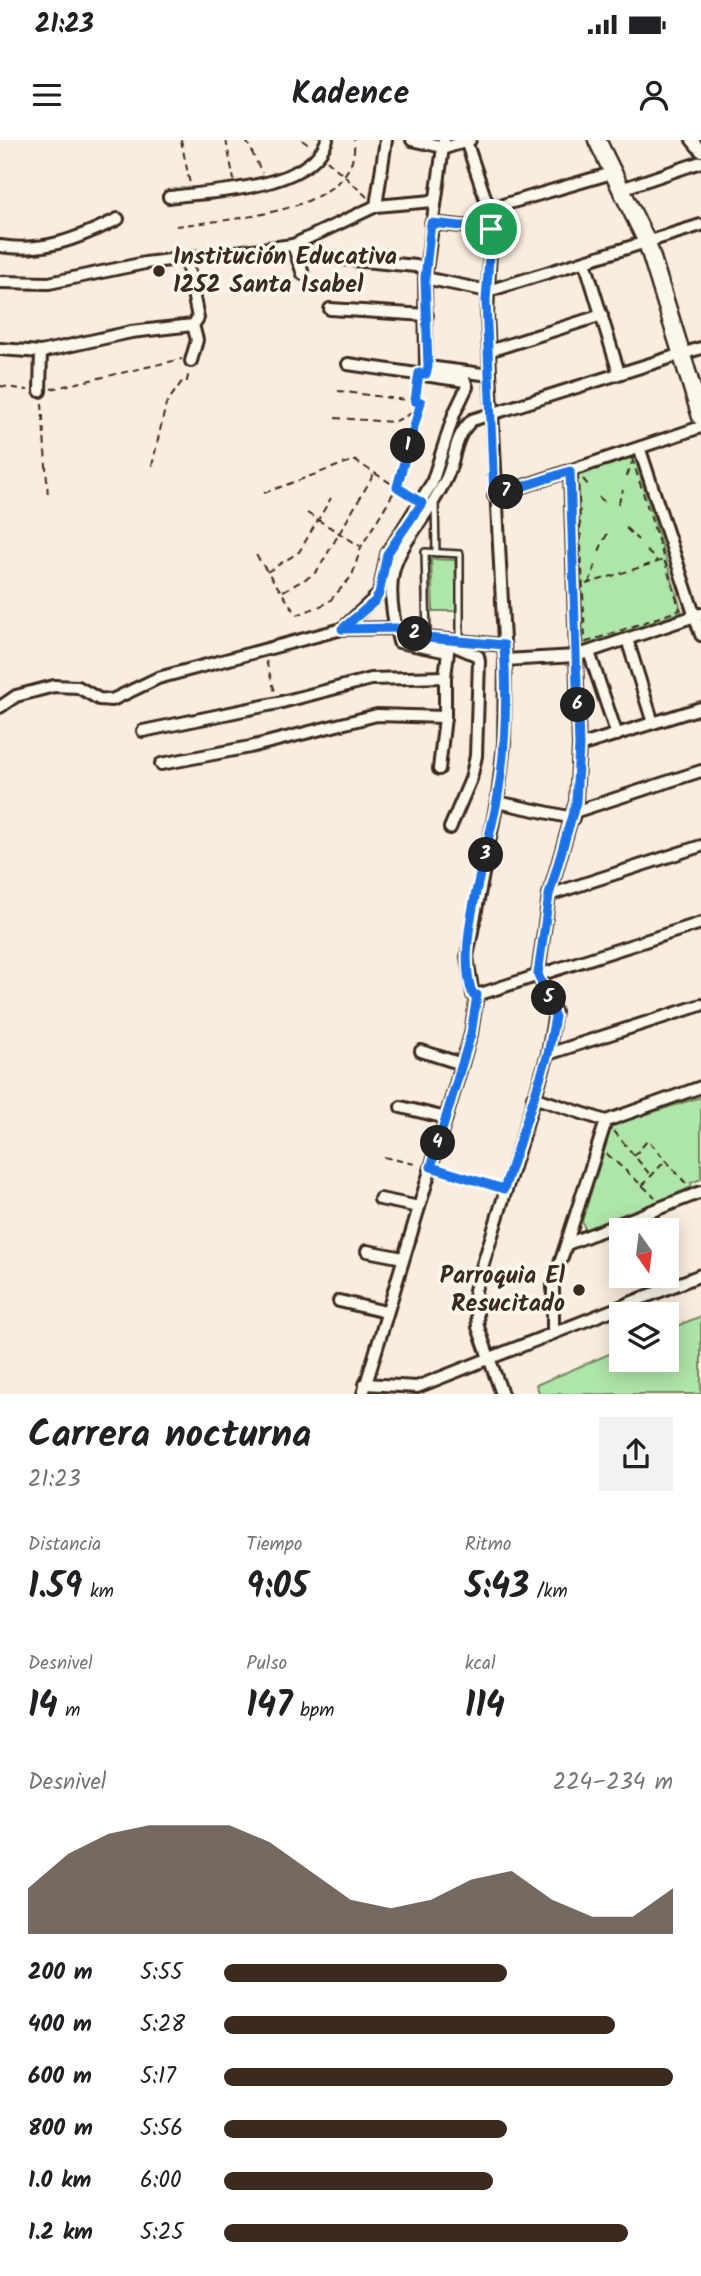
<!DOCTYPE html>
<html lang="es">
<meta charset="utf-8">
<style>
body{margin:0;font-family:Kalam,sans-serif;background:#f2f2f2;color:#202124;height:100vh;display:flex;flex-direction:column;font-size:26px;white-space:nowrap}
*{box-sizing:border-box;margin:0}
p{font-size:23px;color:#757577}
.icon{flex:none;width:38px;height:38px;fill:none;stroke:currentColor;stroke-width:2;stroke-linecap:round;stroke-linejoin:round}
.map{position:relative;height:1254px;overflow:hidden}
.sheet{display:flex;flex-direction:column;background:#fff;flex:1}
.sheet>*{flex:none}
.needle{width:46px;rotate:166deg}
.buttons{position:absolute;left:609px;top:1078px;display:grid;gap:14px}
.buttons a{display:grid;place-items:center;width:70px;height:70px;border-radius:0px;background:#fff;box-shadow:0 4px 18px #0003;font-size:35px}
.pin{position:absolute;display:grid;place-items:center;width:60px;height:60px;color:#fff;margin:-30px;border:4px solid #fff;border-radius:50%;box-shadow:0 2px 7px #0007}
.km{position:absolute;width:35px;height:35px;margin:-18px;border-radius:50%;background:#222;color:#fff;font-size:19px;line-height:35px;text-align:center}
.round{display:grid;place-items:center;flex:none;width:74px;height:74px;border-radius:0px;background:#f2f2f2}
.headline{display:flex;align-items:center;justify-content:space-between;height:119px;padding:0 28px}
h1{font-size:38px;font-weight:700;line-height:52px}
.figures{display:grid;grid-template-columns:repeat(3,1fr);gap:10px;height:119px;padding:7px 28px}
.figures div{display:grid;align-content:center}
.figures b{font-size:35px;font-weight:700}
.figures small{font-size:19px;font-weight:400}
.figures p{font-size:19px}
.chart{height:196px;padding:14px 28px}
.chart p{display:flex;justify-content:space-between}
.chart svg{width:100%;height:126px;margin-top:7px;fill:#3b2a1e;opacity:.7}
ul{padding:0 28px;list-style:none;font-size:23px}
li{display:grid;grid-template-columns:112px 84px 1fr;align-items:center;height:52px}
li i{height:18px;border-radius:9px;background:#3b2a1e}
.status{display:flex;justify-content:space-between;align-items:center;height:49px;padding:0 35px;background:#fff;direction:ltr}
.status svg{height:19px;fill:currentColor}
header{display:flex;justify-content:space-between;align-items:center;height:91px;padding:0 28px;background:#fff;font-size:32px;font-weight:700}
.map>svg:first-child{display:block}
.green{fill:#aee5a8;stroke:#748863;stroke-width:2}
.lines{fill:none;stroke-linecap:round;stroke-linejoin:round}
.lane-casing{stroke:#3b2a1e;stroke-width:10}
.street-casing{stroke:#3b2a1e;stroke-width:16}
.secondary-casing{stroke:#3b2a1e;stroke-width:21}
.path{stroke:#3b2a1e;stroke-width:2;stroke-dasharray:7 5;stroke-linecap:butt}
.lane{stroke:#fbf7ec;stroke-width:5}
.street{stroke:#fbf7ec;stroke-width:10}
.secondary{stroke:#fbf7ec;stroke-width:16}
.route-casing{stroke:#fff;stroke-width:14}
.route{stroke:#1a73e8;stroke-width:9}
.poi-dot{fill:#3b2a1e;stroke:#fbf7ec;stroke-width:2.5}
.labels{text-anchor:middle;dominant-baseline:central;stroke-width:7;stroke-linejoin:round;paint-order:stroke}
.poi-label{font-size:24px;font-weight:bold;fill:#3b2a1e;stroke:#fbf7ec;text-anchor:start}
</style>
<div class="status"><b>21:23</b><svg viewBox="0 0 49 12"><path d="M0 12V9h3v3zM5 12V6h3v6zM10 12V3h3v9zM15 12V0h3v12zM26 1h20v11H26zM47 4h2v5h-2z"/></svg></div>
<header><svg class="icon" aria-label="menu" viewBox="0 0 24 24"><path d="M4 6h16M4 12h16M4 18h16"/></svg>Kadence<svg class="icon" aria-label="person" viewBox="0 0 24 24"><circle cx="12" cy="8" r="4"/><path d="M4 21q1-7 8-7t8 7"/></svg></header>
<div class="map">
<svg width="701" height="1254" viewBox="0 0 701 1254">
<rect width="100%" height="100%" fill="#faecde"/>
<filter id="ink" filterUnits="userSpaceOnUse"><feTurbulence type="fractalNoise" baseFrequency=".0143" numOctaves="2"/><feDisplacementMap in="SourceGraphic" scale="14" xChannelSelector="R" yChannelSelector="G"/><feConvolveMatrix kernelMatrix="1 2 1 2 8 2 1 2 1" color-interpolation-filters="sRGB"/></filter>
<g filter="url(#ink)">
<g class="green">
<polygon points="634,315 682,472 587,505 583,500 575,334"/>
<polygon points="431,419 455,420 457,471 433,471"/>
<polygon points="701,957 701,1039 691,1043 692,1047 589,1091 585,1089 582,1081 612,985"/>
<polygon points="701,1176 701,1254 540,1254 536,1245 621,1209 621,1220 667,1220 667,1190"/>
</g>
<g class="lines">
<defs>
<g id="lane">
<polyline points="435,362 436,413"/>
<polyline points="427,498 425,412 460,414 460,499"/>
</g>
<g id="street">
<polyline points="412,0 443,7"/>
<polyline points="692,0 701,11"/>
<polyline points="466,1 489,69 491,89 487,174 505,520 504,604 498,656 467,817 473,855 477,855"/>
<polyline points="442,9 470,0"/>
<polyline points="621,49 701,22"/>
<path d="M169,57C212,51 310,50 327,0"/>
<polyline points="376,66 386,0"/>
<polyline points="489,69 612,33"/>
<polyline points="431,83 491,89"/>
<polyline points="293,105 303,134"/>
<path d="M0,106C44,113 79,98 118,79"/>
<polyline points="332,118 426,127"/>
<polyline points="585,122 619,233"/>
<polyline points="425,138 488,151 701,85"/>
<polyline points="0,142 49,143 145,123 293,105 376,66 433,61"/>
<polyline points="330,169 427,175"/>
<polyline points="0,209 41,212 131,192 193,185 198,178 186,118"/>
<polyline points="489,211 602,175"/>
<polyline points="191,221 197,200 193,185"/>
<polyline points="428,227 490,235"/>
<polyline points="426,234 425,138 444,0"/>
<polyline points="40,251 41,212"/>
<polyline points="640,310 701,495"/>
<polyline points="494,356 701,287"/>
<polyline points="342,489 379,454 387,414 432,343 454,274 467,247 465,241 348,224"/>
<polyline points="627,499 653,583"/>
<polyline points="448,503 478,516 479,521 476,616 471,639 450,688"/>
<polyline points="589,512 617,595"/>
<polyline points="505,520 576,516 701,474"/>
<polyline points="0,567 16,556 54,546 78,547 99,559 112,560 158,538 342,489 397,488 427,498 504,505"/>
<path d="M143,591L278,563L371,539L445,537L448,512L399,502C376,414 407,412 444,343C457,320 451,300 472,280L701,208"/>
<polyline points="579,606 701,568"/>
<polyline points="161,624 250,607 377,575 445,577"/>
<polyline points="439,629 445,577 445,537"/>
<polyline points="497,662 573,678"/>
<polyline points="574,672 701,631"/>
<polyline points="549,755 701,706"/>
<polyline points="477,855 701,783"/>
<polyline points="421,911 462,924"/>
<polyline points="548,914 701,865"/>
<polyline points="533,957 606,981 701,947"/>
<polyline points="401,967 446,978"/>
<polyline points="380,1059 419,1067"/>
<polyline points="567,1104 701,1052"/>
<polyline points="367,1111 403,1118"/>
<polyline points="339,1161 386,1172"/>
<polyline points="553,1193 553,1145 606,981"/>
<polyline points="365,1244 417,1247 701,1135"/>
<polyline points="363,1254 471,894 477,855"/>
<polyline points="502,1254 478,1187 475,1150 548,914 555,872 538,834 549,755 576,662 579,606 570,331"/>
</g>
<polyline id="secondary" points="597,0 647,102 701,277"/>
</defs>
<use href="#lane" class="lane-casing"/>
<use href="#street" class="street-casing"/>
<use href="#secondary" class="secondary-casing"/>
<g class="path">
<polyline points="181,0 190,44"/>
<polyline points="226,0 234,40"/>
<polyline points="246,0 262,33"/>
<polyline points="302,0 310,6"/>
<polyline points="327,20 367,57"/>
<path d="M176,86C227,79 361,74 354,0"/>
<polyline points="0,246 28,250"/>
<polyline points="51,249 182,219"/>
<polyline points="415,260 417,245"/>
<polyline points="42,263 48,357"/>
<polyline points="335,278 394,282 418,270"/>
<polygon points="632,318 680,470 587,502 585,499 578,335"/>
<polyline points="152,326 166,264 183,240 187,241 189,231"/>
<polyline points="627,336 632,322"/>
<polyline points="583,339 589,346"/>
<polyline points="264,353 354,320 411,356"/>
<polyline points="599,357 608,365"/>
<polyline points="618,364 623,350"/>
<polyline points="307,373 360,406"/>
<polyline points="626,388 638,400"/>
<polyline points="599,411 608,392"/>
<polyline points="647,411 657,421"/>
<polyline points="256,415 297,475 328,463 352,436 361,407 397,347 421,262 338,251"/>
<polyline points="267,432 299,412 331,358"/>
<polyline points="589,443 595,425"/>
<polyline points="586,444 664,420"/>
<polyline points="283,451 313,435 319,428 374,334"/>
<polyline points="266,521 275,552"/>
<polyline points="614,991 651,1036"/>
<polyline points="607,1014 655,1057"/>
<polyline points="634,1016 648,1000 689,1047"/>
<polyline points="384,1017 419,1025"/>
<polyline points="441,1030 496,1047"/>
<polyline points="642,1046 664,1022"/>
</g>
<use href="#lane" class="lane"/>
<use href="#street" class="street"/>
<use href="#secondary" class="secondary"/>
</g>
</g>
<g class="lines" filter="url(#ink)">
<defs>
<path id="route" d="M431,83L491,89L486,161L494,356L570,331L579,606L576,662L549,755L538,834L555,877L548,914L504,1049L431,1027L471,894L477,855H473C453,808 490,706 498,655C506,607 507,554 504,505L427,498L397,488L342,489L375,461L379,454L387,414L422,363L397,347L421,262L415,261L419,233L426,234L428,227L425,138Z"/>
</defs>
<use href="#route" class="route-casing"/>
<use href="#route" class="route"/>
</g>
<g class="poi-dot">
<circle cx="159" cy="131" r="7"/>
<circle cx="579" cy="1150" r="7"/>
</g>
<g class="labels">
<g class="poi-label">
<text x="173" y="117">Institución Educativa<tspan x="173" dy="28">1252 Santa Isabel</tspan></text>
<text x="565" y="1136" text-anchor="end">Parroquia El<tspan x="565" dy="28">Resucitado</tspan></text>
</g>
</g>
</svg>
<div class="buttons">
<a><svg class="needle" viewBox="-14 -14 28 28"><path d="M0-13l5 13h-10z" fill="#e53935"/><path d="M0 13l5-13h-10z" fill="#757577"/></svg></a>
<a><svg class="icon" aria-label="layers" viewBox="0 0 24 24"><path d="M12 4l9 5-9 5-9-5zM3 14l9 5 9-5"/></svg></a>
</div>
<div class="pin" style="left:491px;top:89px;background:#1e9e55"><svg class="icon" aria-label="arrive" viewBox="0 0 24 24"><path d="M6 21V4h12l-3 4 3 4H6"/></svg></div>
<b class="km" style="left:408px;top:306px">1</b>
<b class="km" style="left:415px;top:494px">2</b>
<b class="km" style="left:486px;top:715px">3</b>
<b class="km" style="left:438px;top:1003px">4</b>
<b class="km" style="left:549px;top:858px">5</b>
<b class="km" style="left:578px;top:565px">6</b>
<b class="km" style="left:506px;top:352px">7</b>
</div>
<section class="sheet">
<div class="headline"><div><h1>Carrera nocturna</h1><p>21:23</p></div><a class="round"><svg class="icon" aria-label="share" viewBox="0 0 24 24"><path d="M12 15V3M7 8l5-5 5 5M5 13v7h14v-7"/></svg></a></div>
<div class="figures">
<div><p>Distancia</p><b>1.59<small> km</small></b></div>
<div><p>Tiempo</p><b>9:05</b></div>
<div><p>Ritmo</p><b>5:43<small> /km</small></b></div>
</div>
<div class="figures">
<div><p>Desnivel</p><b>14<small> m</small></b></div>
<div><p>Pulso</p><b>147<small> bpm</small></b></div>
<div><p>kcal</p><b>114</b></div>
</div>
<div class="chart"><p><span>Desnivel</span>224–234 m</p>
<svg viewBox="0 0 160 44" preserveAspectRatio="none"><path d="M0 44V28L10 16L20 9L30 6L40 6L50 6L60 12L70 22L80 32L90 35L100 32L110 25L120 22L130 32L140 38L150 38L160 28V44z"/></svg>
</div>
<ul>
<li><b>200 m</b>5:55<i style="width:63%"></i></li>
<li><b>400 m</b>5:28<i style="width:87%"></i></li>
<li><b>600 m</b>5:17<i style="width:100%"></i></li>
<li><b>800 m</b>5:56<i style="width:63%"></i></li>
<li><b>1.0 km</b>6:00<i style="width:60%"></i></li>
<li><b>1.2 km</b>5:25<i style="width:90%"></i></li>
</ul>
</section>
